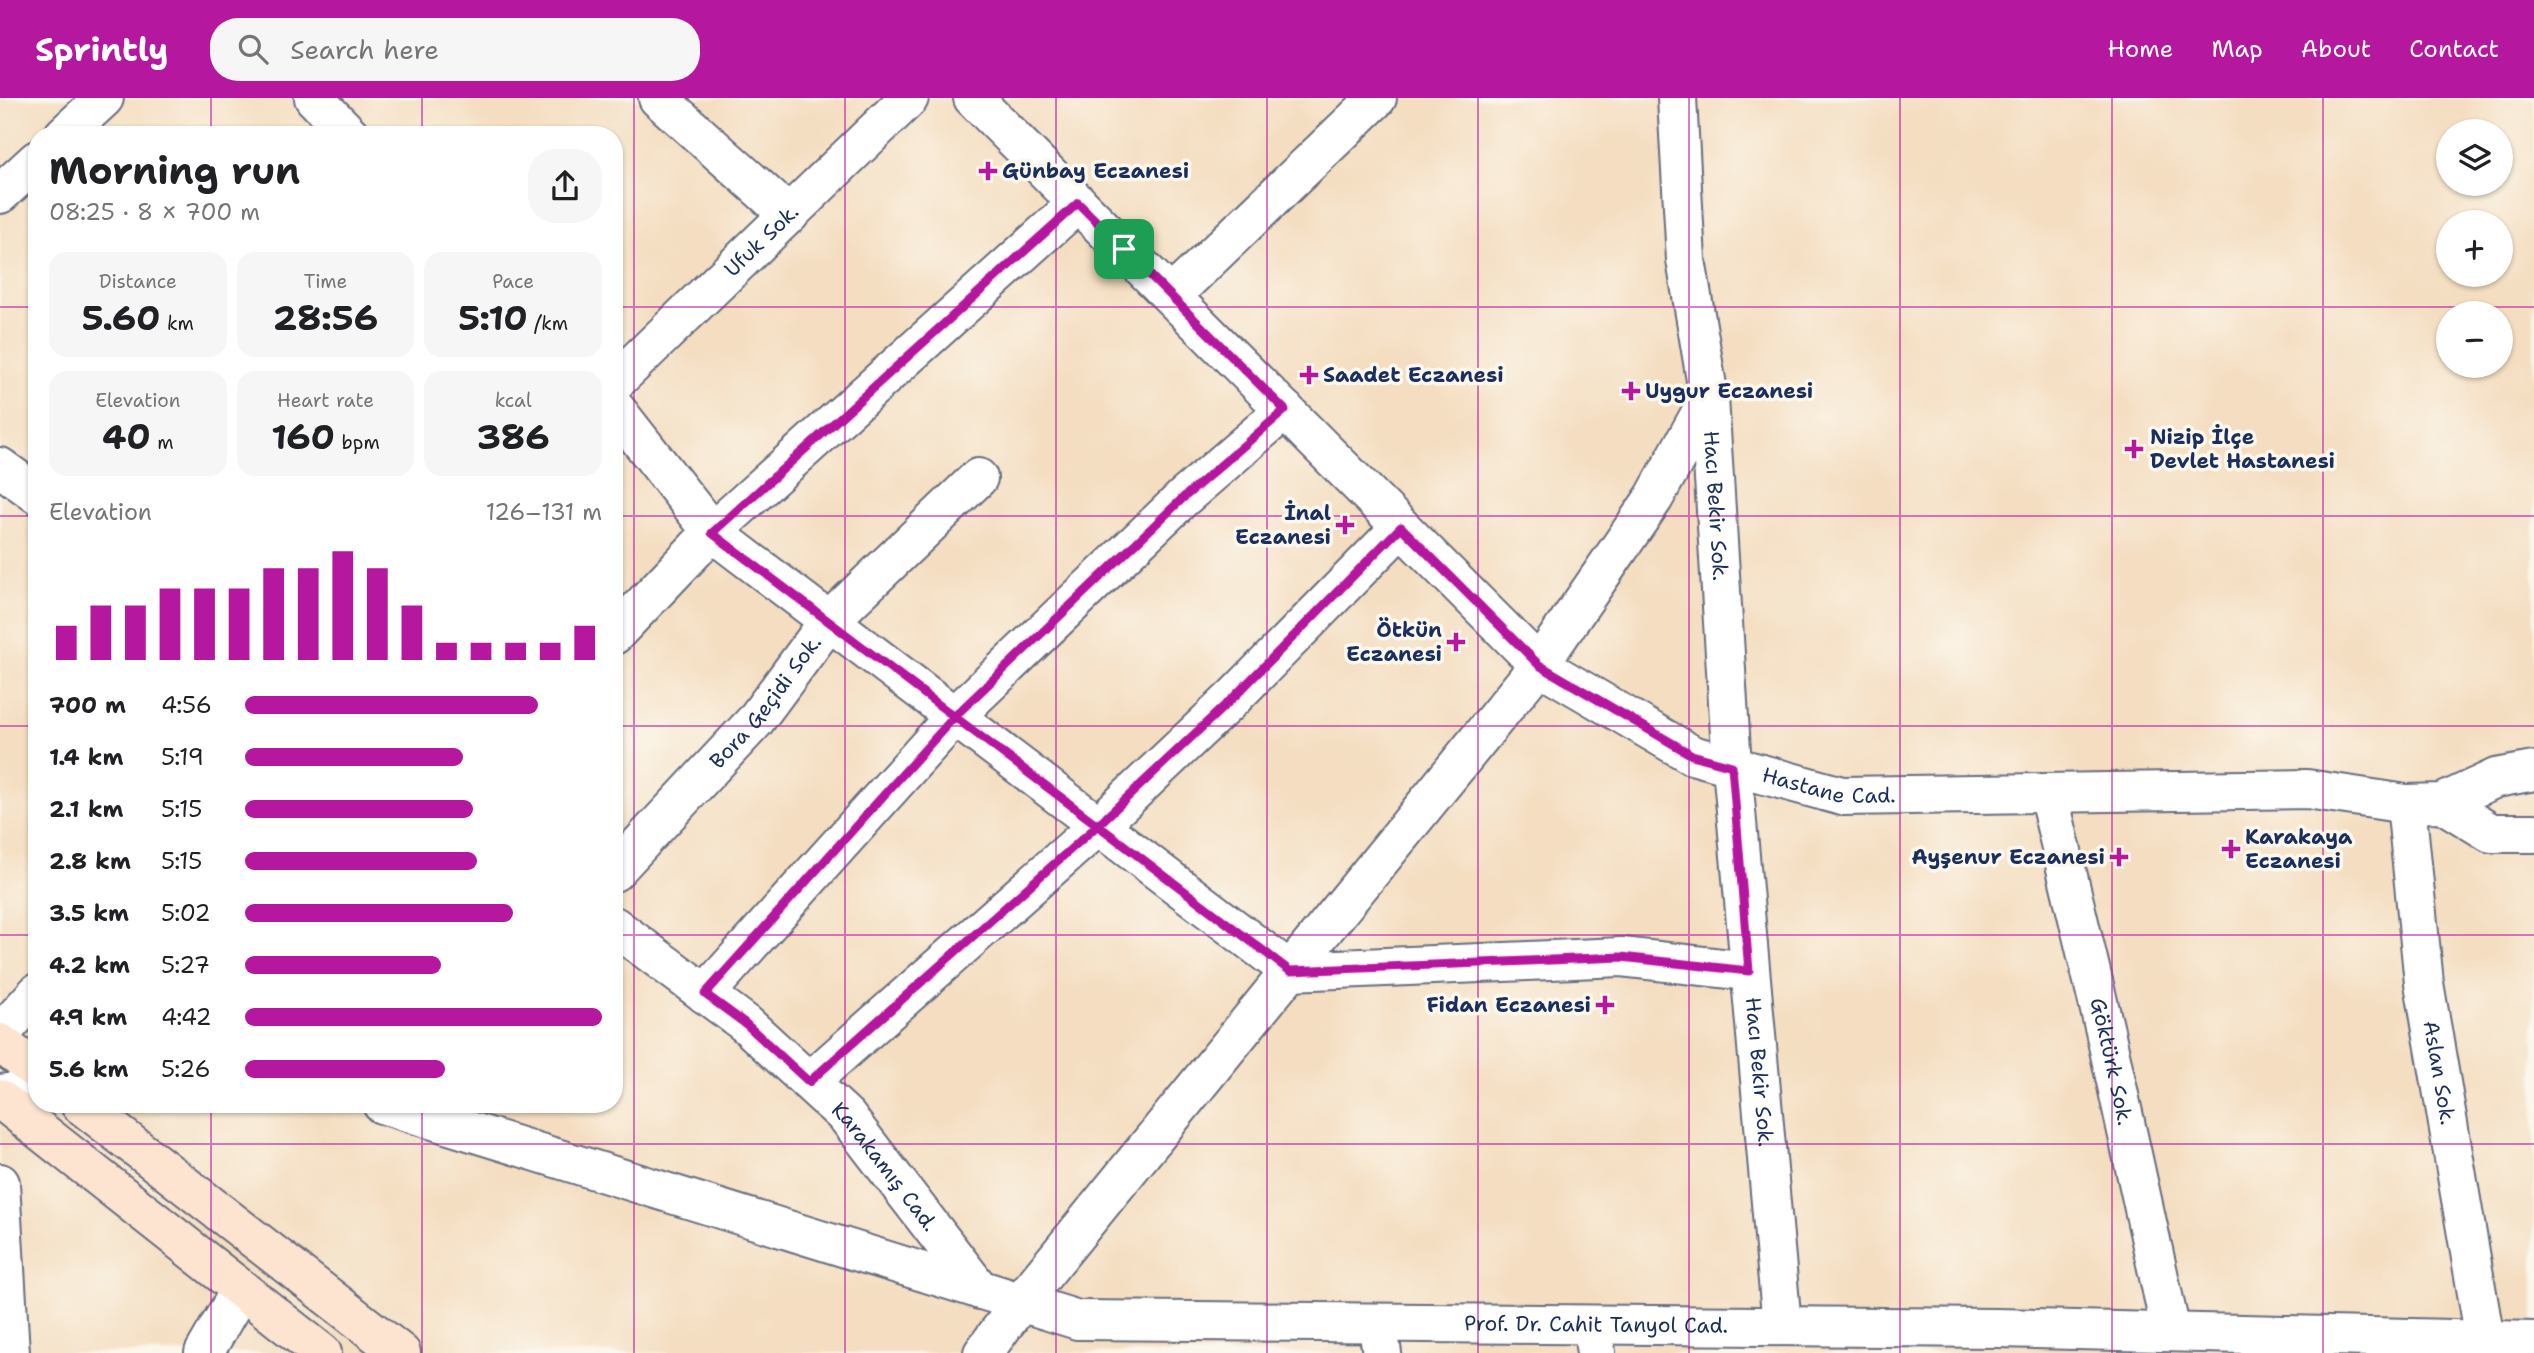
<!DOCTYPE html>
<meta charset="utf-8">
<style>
body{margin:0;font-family:"Shantell Sans",sans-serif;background:#f6f6f6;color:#202124;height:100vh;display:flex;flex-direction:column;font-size:26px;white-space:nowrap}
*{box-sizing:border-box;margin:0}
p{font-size:23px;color:#757577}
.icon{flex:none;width:38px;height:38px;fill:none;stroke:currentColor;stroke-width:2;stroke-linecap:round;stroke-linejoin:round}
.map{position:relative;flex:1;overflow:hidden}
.details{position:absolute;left:28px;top:28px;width:595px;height:987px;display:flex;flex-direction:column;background:#fff;border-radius:28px;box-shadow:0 2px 5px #0004}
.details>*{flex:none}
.controls{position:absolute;left:2436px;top:21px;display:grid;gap:14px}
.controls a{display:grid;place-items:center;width:77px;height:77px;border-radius:50%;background:#fff;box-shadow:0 2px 5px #0004;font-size:35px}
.pin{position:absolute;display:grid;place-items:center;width:60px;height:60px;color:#fff;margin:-30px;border-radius:14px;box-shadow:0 4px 10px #0006}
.round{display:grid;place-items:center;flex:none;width:74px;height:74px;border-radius:28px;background:#f6f6f6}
.summary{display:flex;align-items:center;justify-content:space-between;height:119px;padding:0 21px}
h1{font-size:38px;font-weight:700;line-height:52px}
.figures{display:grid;grid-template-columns:repeat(3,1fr);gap:10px;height:119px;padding:7px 21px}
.figures div{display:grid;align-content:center;border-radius:18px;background:#f6f6f6;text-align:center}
.figures b{font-size:35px;font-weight:700}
.figures small{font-size:19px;font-weight:400}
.figures p{font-size:19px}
.chart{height:196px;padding:14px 21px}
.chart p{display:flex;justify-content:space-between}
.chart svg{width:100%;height:126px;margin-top:7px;stroke:#b5179e;stroke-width:6}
ul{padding:0 21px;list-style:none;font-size:23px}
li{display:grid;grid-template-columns:112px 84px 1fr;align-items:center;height:52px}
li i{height:18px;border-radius:9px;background:#b5179e}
header{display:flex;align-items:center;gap:42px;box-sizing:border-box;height:98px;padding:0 35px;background:#b5179e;color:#fff}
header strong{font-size:33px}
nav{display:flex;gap:38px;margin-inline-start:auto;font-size:24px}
.search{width:490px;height:63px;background:#f6f6f6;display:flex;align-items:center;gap:18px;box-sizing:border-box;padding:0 24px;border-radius:28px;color:#757577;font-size:26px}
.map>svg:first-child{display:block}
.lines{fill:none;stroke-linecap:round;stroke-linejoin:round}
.minor-casing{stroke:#676c80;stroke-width:42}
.tertiary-casing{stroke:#676c80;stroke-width:42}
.secondary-casing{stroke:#676c80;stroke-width:42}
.minor{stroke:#fff;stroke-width:38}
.tertiary{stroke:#fff;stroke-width:38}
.secondary{stroke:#fde4d1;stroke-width:38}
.route-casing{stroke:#fff;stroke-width:14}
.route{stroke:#b5179e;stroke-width:9}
.grid{fill:none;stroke:#b5179e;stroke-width:2;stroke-opacity:0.55}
.poi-dot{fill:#b5179e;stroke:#fbf7ec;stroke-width:2.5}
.labels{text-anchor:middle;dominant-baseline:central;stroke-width:7;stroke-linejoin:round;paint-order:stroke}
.poi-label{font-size:21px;font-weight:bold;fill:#1b2f5e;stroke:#fbf7ec;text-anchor:start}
.street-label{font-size:21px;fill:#1b2f5e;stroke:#fbf7ec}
</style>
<header>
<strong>Sprintly</strong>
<div class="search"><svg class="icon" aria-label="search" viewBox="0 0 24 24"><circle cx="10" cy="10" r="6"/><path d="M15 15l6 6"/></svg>Search here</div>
<nav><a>Home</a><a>Map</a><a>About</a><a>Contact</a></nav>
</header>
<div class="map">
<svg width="2534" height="1255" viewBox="0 0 2534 1255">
<rect width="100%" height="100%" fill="#fbf7ec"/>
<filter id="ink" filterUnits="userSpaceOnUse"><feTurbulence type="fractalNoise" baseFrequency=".0143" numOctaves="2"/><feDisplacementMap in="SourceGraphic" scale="14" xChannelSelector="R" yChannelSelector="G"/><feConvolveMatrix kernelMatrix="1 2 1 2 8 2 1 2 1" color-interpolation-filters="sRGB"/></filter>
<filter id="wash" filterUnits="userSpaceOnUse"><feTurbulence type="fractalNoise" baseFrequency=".00686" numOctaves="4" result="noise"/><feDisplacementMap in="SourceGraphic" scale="28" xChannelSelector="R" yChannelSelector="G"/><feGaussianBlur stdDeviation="1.57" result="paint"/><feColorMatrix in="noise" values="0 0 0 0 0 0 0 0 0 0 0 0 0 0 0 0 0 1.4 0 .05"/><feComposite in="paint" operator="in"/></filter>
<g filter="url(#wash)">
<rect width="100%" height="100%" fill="#f4ddc0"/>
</g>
<g filter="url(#ink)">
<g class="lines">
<defs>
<g id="minor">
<polyline points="314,0 350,37"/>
<polyline points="658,0 789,117"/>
<path id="s1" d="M973,0L1539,567L1692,657L1842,698L2307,691L2406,706L2442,705L2496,680L2534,673"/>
<polyline points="64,37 104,0"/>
<polyline points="0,96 37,62"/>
<polyline points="1171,198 1377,0"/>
<path id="s2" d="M614,285L909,0"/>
<path id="s3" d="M1709,300L1732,668L1782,1228"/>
<polyline points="614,309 712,434 1290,873 1621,859 1749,873"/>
<polyline points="0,369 37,396"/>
<polyline points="614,537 712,434 1078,105"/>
<path id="s4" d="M2048,695L2105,933L2171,1234"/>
<polyline points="2442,705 2491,735 2534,735"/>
<path id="s5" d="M2406,706L2424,885L2485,1242"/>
<path id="s6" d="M614,774L755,623L829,523L978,380"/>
<path id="s7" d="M614,828L746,926L847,1019L980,1192"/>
<polyline points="705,896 955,618 1183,400 1285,312"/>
<polyline points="0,936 37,895"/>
<polyline points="809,984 1098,728 1235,598 1401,429"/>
<polyline points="0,996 37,991"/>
<polyline points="382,1006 1078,1222"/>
<polyline points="0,1085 10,1255"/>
<polyline points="1377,1225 1382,1255"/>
<polyline points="1592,1227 1596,1255"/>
<polyline points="204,1255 241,1191"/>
<polyline points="983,1255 1021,1204 1539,567 1654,400 1709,300 1686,162 1677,0"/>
</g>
<g id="tertiary">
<path id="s8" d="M1078,1222L1997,1230L2534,1243"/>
</g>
<g id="secondary">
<polyline points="0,945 37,973"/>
<polyline points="0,1001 322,1255"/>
<polyline points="80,1006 401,1255"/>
</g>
</defs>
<use href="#minor" class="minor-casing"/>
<use href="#tertiary" class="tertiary-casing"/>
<use href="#secondary" class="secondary-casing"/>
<use href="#minor" class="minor"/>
<use href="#tertiary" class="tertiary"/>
<use href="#secondary" class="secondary"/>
</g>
</g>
<g class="lines" filter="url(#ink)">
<defs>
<polyline id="route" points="1124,151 1285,312 1183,400 955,618 705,896 746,926 809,984 1098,727 1235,598 1401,429 1539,567 1692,657 1732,668 1749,873 1621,859 1290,873 712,435 1078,105 1124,151"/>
</defs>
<use href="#route" class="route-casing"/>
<use href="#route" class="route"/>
</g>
<path class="grid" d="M211,0V37M422,0V37M634,0V1255M845,0V1255M1056,0V1255M1267,0V1255M1478,0V1255M1689,0V1255M1900,0V1255M2112,0V1255M2323,0V1255M0,209H37M614,209H2534M0,418H37M614,418H2534M0,628H37M614,628H2534M0,837H37M614,837H2534M211,1006V1255M422,1006V1255M0,1046H2534"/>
<g class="poi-dot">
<path d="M984.5 62.5h7v7h7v7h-7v7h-7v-7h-7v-7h7z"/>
<path d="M1305.5 266.5h7v7h7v7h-7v7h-7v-7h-7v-7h7z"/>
<path d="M1627.5 282.5h7v7h7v7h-7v7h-7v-7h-7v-7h7z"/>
<path d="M2130.5 340.5h7v7h7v7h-7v7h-7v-7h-7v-7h7z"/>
<path d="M1341.5 416.5h7v7h7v7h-7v7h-7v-7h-7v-7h7z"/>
<path d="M1452.5 533.5h7v7h7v7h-7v7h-7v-7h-7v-7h7z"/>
<path d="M2227.5 740.5h7v7h7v7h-7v7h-7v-7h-7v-7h7z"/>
<path d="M2115.5 748.5h7v7h7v7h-7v7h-7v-7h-7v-7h7z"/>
<path d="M1601.5 896.5h7v7h7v7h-7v7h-7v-7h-7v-7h7z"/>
</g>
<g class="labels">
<g class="poi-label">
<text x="1002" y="73">Günbay Eczanesi</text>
<text x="1323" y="277">Saadet Eczanesi</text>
<text x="1645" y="293">Uygur Eczanesi</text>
<text x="2150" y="339">Nizip İlçe<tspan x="2150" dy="24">Devlet Hastanesi</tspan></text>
<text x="1331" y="415" text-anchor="end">İnal<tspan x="1331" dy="24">Eczanesi</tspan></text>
<text x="1442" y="532" text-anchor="end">Ötkün<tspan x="1442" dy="24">Eczanesi</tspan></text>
<text x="2245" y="739">Karakaya<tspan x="2245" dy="24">Eczanesi</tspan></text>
<text x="2105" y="759" text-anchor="end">Ayşenur Eczanesi</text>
<text x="1591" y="907" text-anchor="end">Fidan Eczanesi</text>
</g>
<g class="street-label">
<text stroke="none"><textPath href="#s2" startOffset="205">Ufuk Sok.</textPath></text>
<text stroke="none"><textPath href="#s3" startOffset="108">Hacı Bekir Sok.</textPath></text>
<text stroke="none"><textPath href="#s6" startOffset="228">Bora Geçidi Sok.</textPath></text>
<text stroke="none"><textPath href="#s1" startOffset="1120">Hastane Cad.</textPath></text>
<text stroke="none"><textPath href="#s4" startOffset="276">Göktürk Sok.</textPath></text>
<text stroke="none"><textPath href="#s3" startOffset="676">Hacı Bekir Sok.</textPath></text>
<text stroke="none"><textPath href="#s5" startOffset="271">Aslan Sok.</textPath></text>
<text stroke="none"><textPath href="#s7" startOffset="364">Karakamış Cad.</textPath></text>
<text stroke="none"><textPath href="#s8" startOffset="518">Prof. Dr. Cahit Tanyol Cad.</textPath></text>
</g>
</g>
</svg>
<div class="controls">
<a><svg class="icon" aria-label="layers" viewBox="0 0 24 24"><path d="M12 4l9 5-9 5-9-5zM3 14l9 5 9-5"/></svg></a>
<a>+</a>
<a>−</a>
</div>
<div class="pin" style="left:1124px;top:151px;background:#1e9e55"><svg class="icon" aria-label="arrive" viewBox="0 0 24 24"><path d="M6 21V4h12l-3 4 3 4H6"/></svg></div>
<section class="details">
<div class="summary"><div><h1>Morning run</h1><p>08:25 · 8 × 700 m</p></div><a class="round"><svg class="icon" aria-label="share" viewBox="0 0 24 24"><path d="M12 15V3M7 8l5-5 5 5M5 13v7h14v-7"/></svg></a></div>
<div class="figures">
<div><p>Distance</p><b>5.60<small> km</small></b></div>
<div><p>Time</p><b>28:56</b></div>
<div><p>Pace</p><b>5:10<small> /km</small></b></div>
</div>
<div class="figures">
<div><p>Elevation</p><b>40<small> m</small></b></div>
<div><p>Heart rate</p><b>160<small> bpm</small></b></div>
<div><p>kcal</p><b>386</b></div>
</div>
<div class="chart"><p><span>Elevation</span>126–131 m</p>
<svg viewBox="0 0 160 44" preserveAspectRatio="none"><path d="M5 44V32M15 44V25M25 44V25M35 44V19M45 44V19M55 44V19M65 44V12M75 44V12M85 44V6M95 44V12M105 44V25M115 44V38M125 44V38M135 44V38M145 44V38M155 44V32"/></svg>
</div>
<ul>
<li><b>700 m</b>4:56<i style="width:82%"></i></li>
<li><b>1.4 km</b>5:19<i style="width:61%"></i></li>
<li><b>2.1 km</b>5:15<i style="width:64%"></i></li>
<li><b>2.8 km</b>5:15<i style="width:65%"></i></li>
<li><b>3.5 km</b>5:02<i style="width:75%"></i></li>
<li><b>4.2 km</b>5:27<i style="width:55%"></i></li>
<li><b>4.9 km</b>4:42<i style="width:100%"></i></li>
<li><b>5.6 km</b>5:26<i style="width:56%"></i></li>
</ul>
</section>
</div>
